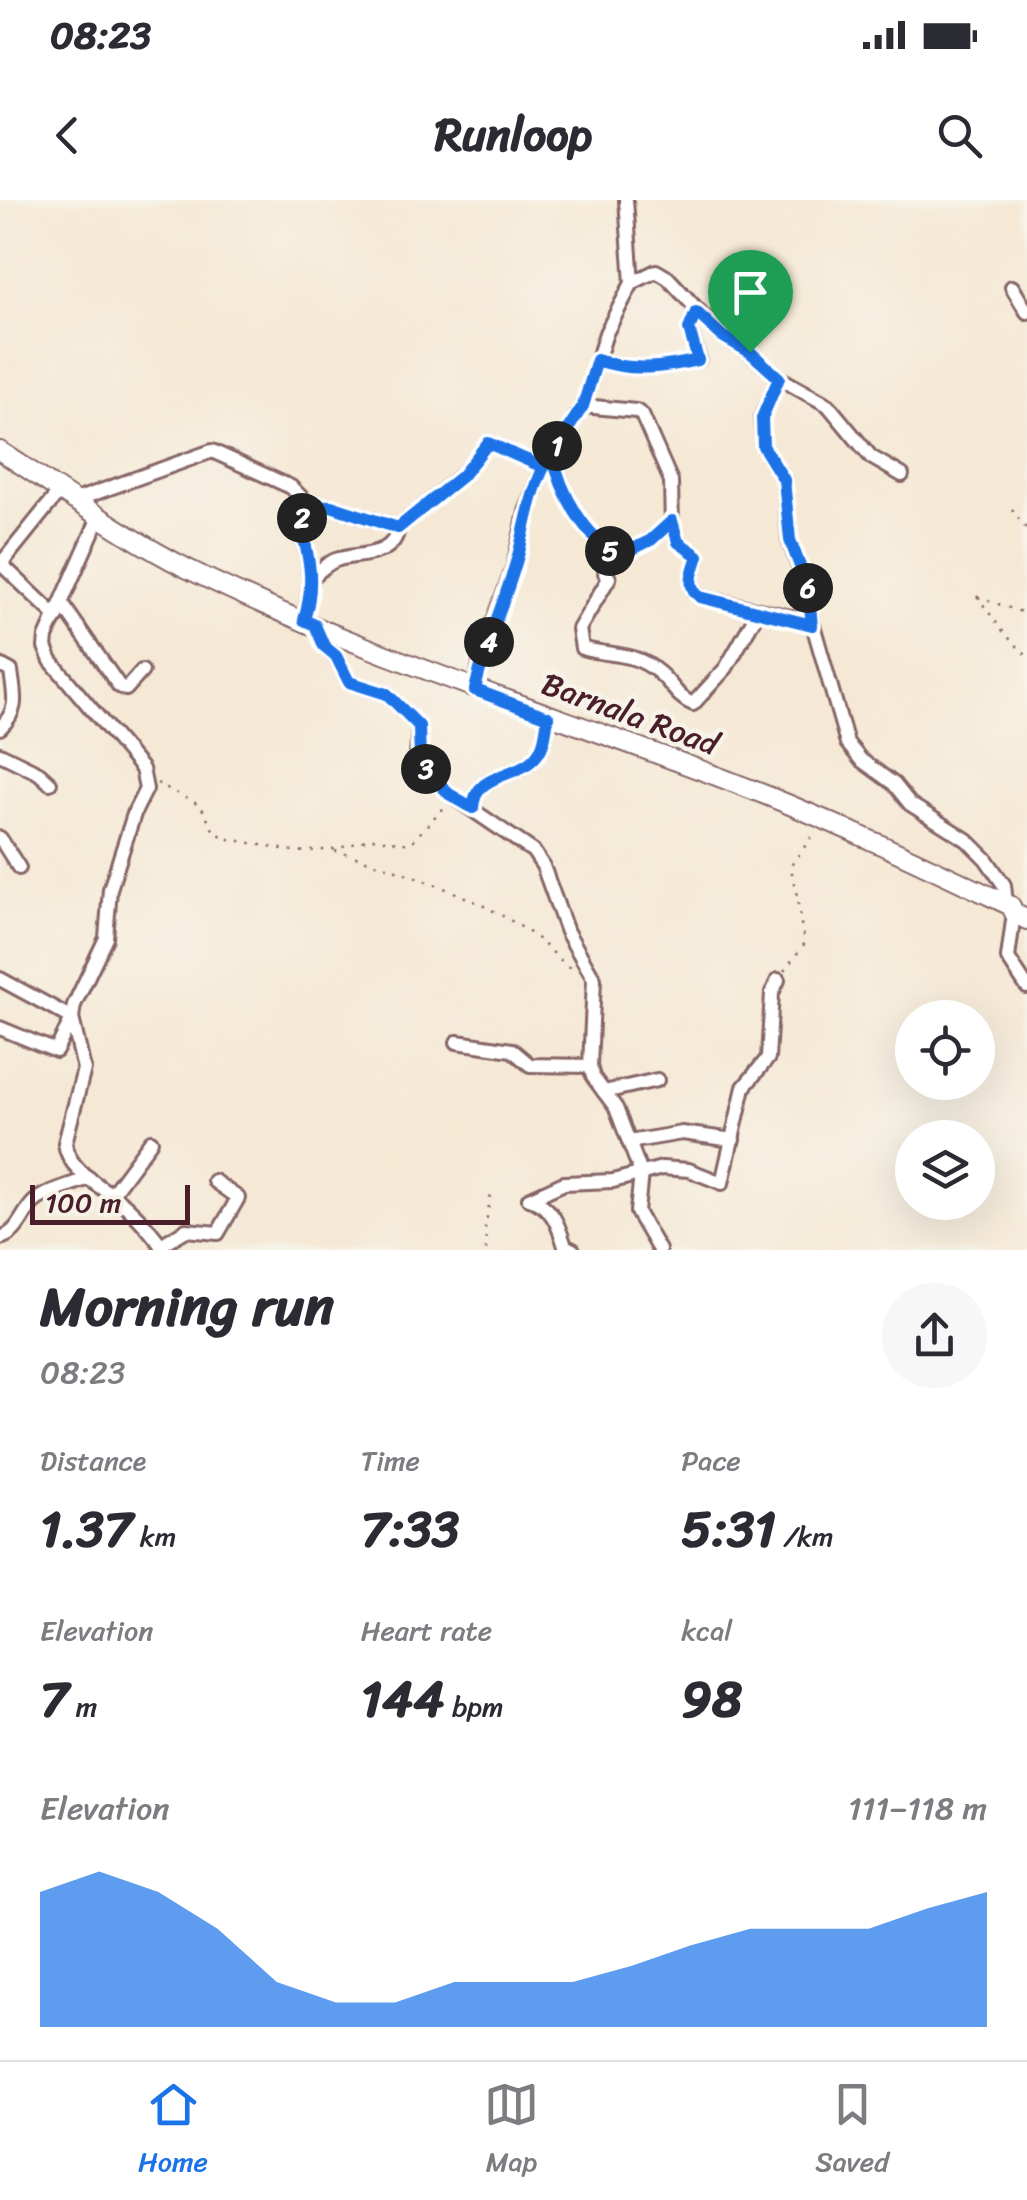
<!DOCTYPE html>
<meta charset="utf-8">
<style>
body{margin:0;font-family:Sriracha,sans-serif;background:#f7f7f7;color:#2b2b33;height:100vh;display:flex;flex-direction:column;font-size:38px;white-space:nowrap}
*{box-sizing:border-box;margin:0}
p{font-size:32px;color:#7c7c81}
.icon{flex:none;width:55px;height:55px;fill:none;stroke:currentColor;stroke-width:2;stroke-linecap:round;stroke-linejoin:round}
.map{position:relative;height:1050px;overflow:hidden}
.drawer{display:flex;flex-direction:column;background:#fff;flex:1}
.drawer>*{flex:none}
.fabs{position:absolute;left:895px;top:800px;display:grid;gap:20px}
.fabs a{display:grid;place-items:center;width:100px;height:100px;border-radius:50%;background:#fff;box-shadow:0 10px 40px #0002;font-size:50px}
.scale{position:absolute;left:30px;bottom:25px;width:160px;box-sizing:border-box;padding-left:10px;border:5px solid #4a1f2b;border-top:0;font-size:28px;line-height:35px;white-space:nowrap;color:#4a1f2b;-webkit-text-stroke:8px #f7f3e8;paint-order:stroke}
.pin{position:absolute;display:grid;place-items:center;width:85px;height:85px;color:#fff;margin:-102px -42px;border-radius:50% 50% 50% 0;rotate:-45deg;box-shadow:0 0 10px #0007}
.pin .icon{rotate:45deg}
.km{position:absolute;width:50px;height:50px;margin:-25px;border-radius:50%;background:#222;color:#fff;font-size:28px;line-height:50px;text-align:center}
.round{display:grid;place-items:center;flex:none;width:105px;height:105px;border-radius:52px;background:#f7f7f7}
.overview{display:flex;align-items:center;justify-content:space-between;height:170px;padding:0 40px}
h1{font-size:55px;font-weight:800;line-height:75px}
.figures{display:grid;grid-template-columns:repeat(3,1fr);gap:15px;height:170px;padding:10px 40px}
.figures div{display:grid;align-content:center}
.figures b{font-size:50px;font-weight:800}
.figures small{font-size:28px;font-weight:400}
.figures p{font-size:28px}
.chart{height:280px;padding:20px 40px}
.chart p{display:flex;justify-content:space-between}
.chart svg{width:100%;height:180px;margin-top:10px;fill:#1a73e8;opacity:.7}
.status{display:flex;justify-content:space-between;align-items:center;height:70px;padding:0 50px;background:#fff;direction:ltr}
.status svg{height:28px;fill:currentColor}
header{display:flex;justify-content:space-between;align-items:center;height:130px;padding:0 40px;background:#fff;font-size:45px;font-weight:800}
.dock{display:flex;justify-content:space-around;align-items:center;height:140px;border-top:2px solid #e1e1e2;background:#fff;font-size:28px;color:#7c7c81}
.dock a{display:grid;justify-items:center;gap:5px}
.dock .selected{color:#1a73e8}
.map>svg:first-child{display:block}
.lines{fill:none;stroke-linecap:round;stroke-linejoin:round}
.minor-casing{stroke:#866566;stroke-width:18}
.secondary-casing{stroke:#866566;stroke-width:22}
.path{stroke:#866566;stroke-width:2.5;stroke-dasharray:2.5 8;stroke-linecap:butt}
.minor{stroke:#fff;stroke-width:12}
.secondary{stroke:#fff;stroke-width:18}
.route-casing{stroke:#fff;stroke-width:20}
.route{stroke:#1a73e8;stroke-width:12}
.labels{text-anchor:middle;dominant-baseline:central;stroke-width:9;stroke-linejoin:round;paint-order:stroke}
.street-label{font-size:32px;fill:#4a1f2b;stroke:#f7f3e8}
</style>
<div class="status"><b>08:23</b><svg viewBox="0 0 49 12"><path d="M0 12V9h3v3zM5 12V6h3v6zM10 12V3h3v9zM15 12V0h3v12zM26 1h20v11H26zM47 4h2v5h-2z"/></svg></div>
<header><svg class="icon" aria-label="back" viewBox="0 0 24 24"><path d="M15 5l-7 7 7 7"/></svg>Runloop<svg class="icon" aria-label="search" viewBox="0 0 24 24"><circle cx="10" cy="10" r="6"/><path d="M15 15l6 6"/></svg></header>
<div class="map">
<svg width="1027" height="1050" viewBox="0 0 1027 1050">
<rect width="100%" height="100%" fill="#f7f3e8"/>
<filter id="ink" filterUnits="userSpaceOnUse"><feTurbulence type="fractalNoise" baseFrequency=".01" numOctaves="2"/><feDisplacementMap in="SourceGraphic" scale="20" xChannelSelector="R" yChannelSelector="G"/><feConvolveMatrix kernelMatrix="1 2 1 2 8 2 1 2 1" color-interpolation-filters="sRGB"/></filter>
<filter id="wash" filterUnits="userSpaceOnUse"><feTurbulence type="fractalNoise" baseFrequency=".0048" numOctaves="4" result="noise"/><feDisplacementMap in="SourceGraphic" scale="40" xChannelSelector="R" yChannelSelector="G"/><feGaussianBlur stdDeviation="2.25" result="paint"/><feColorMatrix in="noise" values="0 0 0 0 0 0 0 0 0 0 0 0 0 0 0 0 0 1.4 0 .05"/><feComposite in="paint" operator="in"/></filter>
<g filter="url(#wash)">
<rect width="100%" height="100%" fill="#f5e8d4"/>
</g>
<g filter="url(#ink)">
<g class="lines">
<defs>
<g id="minor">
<polyline points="626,0 632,83 656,71 668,78 722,136 749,152 779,178 761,218 763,246 784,280 789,340 807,387 812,425"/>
<polyline points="1012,87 1027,112"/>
<path d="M597,160C632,172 663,168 699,160L689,129L696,111"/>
<polyline points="779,178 828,205 871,257 902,275"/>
<polyline points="583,206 606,133 632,83"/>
<path d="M553,253C561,294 583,335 619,356L651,340L672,321"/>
<polyline points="55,297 1,364 57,417"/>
<path d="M76,300L212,251L291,287L309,305L331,306L398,328L462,275L488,243L543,267L583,206L636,211L642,215L671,281L672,328L678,341L698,357C693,372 685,386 700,397L796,418L813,425L847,543L861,560L894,584L910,604L967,640L986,659L1004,685L1006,704"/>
<path d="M100,315L46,437L45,447L51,461L142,569L146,589L135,611L110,689L106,738L74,805L72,818L84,869L65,943C68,973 106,988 126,1006C140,1019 154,1034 164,1050"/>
<path d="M609,350L605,373L609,378L579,429L582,448C610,457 632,450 658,472C672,483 676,497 693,504L726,468L758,412"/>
<path d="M312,377C321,370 329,361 339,359C363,353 394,357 398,328"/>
<polyline points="62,404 119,486 126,489 142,471"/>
<path d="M303,420C315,384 310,359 299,324L309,305"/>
<polyline points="315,425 325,446 336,457 349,482 387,494 419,526 417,557 449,594 533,651 543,666 567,732 594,779 590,866 593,877 616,908 641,973 637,1012 659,1050"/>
<path d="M0,465L11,471C14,496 20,509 0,528"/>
<polyline points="475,489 482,454 514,366 526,312 543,267"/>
<polyline points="0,554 39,573 50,583"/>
<path d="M473,608C474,572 519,579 537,555C545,545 546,530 548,517"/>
<polyline points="0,638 19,668"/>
<polyline points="1014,713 1008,758 1027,787"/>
<polyline points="0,779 72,818 56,851 0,828"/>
<polyline points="457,842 512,850 530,865 590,866"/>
<polyline points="604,892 657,880"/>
<polyline points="629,942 682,933 733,940"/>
<polyline points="111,995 151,941"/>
<polyline points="529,999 564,983 613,981 662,968 689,970 722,983 744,887 768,858 772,793 778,780"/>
<path d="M529,999C553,1006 558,1025 565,1046L573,1050"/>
<path d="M0,1038C19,1033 21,1015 34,1002C48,990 72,985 89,978"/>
<polyline points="161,1045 186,1030 218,1033 238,998 214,981"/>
</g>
<path id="secondary" d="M0,251C61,290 121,335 186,368C371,460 571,518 763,594C848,628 929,667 1011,706L1014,713L1027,720"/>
</defs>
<use href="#minor" class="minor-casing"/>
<use href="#secondary" class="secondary-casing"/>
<g class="path">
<polyline points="1012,309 1027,330"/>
<polyline points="977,396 1004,433 1027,456"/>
<polyline points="978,397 1027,414"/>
<polyline points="157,583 201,606 212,628 224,638 298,652 337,649 372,638 410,644 441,610 447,608"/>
<path d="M335,651C394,667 485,699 534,736C548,747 560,761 575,772"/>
<path d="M784,771L805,743C798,717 799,691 790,667L816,631"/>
<polyline points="486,1050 485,1028 492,988"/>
</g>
<use href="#minor" class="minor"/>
<use href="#secondary" class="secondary"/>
</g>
</g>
<g class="lines" filter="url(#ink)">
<defs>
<path id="route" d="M750,152L722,136L696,112L689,129L698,160C663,168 632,172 597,160L583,206L543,267L488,243L462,276L398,328L331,306L309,305L300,324C310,359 315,384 304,420L315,425L324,446L336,456L349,482L387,494L419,526L420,562L449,594L473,608C475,571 519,579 537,555C545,545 546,530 548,517L475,490C485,441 508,397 520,348C528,315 533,282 552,253C561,294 583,335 619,356L651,340L672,321L678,342L698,356C693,372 685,386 700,397L812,425L808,387L790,340L784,280L763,246L762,218L779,178L750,152"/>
</defs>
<use href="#route" class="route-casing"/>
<use href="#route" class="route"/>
</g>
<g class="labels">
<g class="street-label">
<text transform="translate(630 514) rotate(20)">Barnala Road</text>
</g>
</g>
</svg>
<div class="fabs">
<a><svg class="icon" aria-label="locate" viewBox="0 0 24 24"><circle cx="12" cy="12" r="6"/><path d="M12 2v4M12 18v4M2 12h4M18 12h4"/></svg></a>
<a><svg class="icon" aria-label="layers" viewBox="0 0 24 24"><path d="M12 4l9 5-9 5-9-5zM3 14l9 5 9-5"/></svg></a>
</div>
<div class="scale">100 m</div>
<div class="pin" style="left:750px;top:152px;background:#1e9e55"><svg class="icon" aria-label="arrive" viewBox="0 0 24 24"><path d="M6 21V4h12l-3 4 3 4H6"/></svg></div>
<b class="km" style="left:557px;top:246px">1</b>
<b class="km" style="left:302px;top:318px">2</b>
<b class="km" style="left:426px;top:569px">3</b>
<b class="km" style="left:489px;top:442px">4</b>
<b class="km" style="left:610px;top:351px">5</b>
<b class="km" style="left:808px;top:388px">6</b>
</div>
<section class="drawer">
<div class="overview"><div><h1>Morning run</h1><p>08:23</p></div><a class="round"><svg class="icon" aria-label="share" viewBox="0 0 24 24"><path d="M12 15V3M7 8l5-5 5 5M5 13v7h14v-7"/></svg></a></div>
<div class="figures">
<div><p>Distance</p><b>1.37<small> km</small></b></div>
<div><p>Time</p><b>7:33</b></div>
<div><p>Pace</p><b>5:31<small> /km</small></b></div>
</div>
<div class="figures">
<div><p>Elevation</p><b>7<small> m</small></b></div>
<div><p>Heart rate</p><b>144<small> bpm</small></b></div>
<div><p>kcal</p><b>98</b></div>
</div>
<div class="chart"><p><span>Elevation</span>111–118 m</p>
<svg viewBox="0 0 160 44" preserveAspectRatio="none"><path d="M0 44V11L10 6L20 11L30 20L40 33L50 38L60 38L70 33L80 33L90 33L100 29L110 24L120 20L130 20L140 20L150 15L160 11V44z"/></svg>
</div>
</section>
<nav class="dock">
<a class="selected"><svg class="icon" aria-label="home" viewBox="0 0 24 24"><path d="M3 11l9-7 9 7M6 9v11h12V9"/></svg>Home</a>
<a><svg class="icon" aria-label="map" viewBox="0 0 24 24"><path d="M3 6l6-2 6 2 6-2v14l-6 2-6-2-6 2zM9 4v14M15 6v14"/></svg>Map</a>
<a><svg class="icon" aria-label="saved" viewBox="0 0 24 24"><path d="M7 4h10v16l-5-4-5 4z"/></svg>Saved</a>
</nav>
